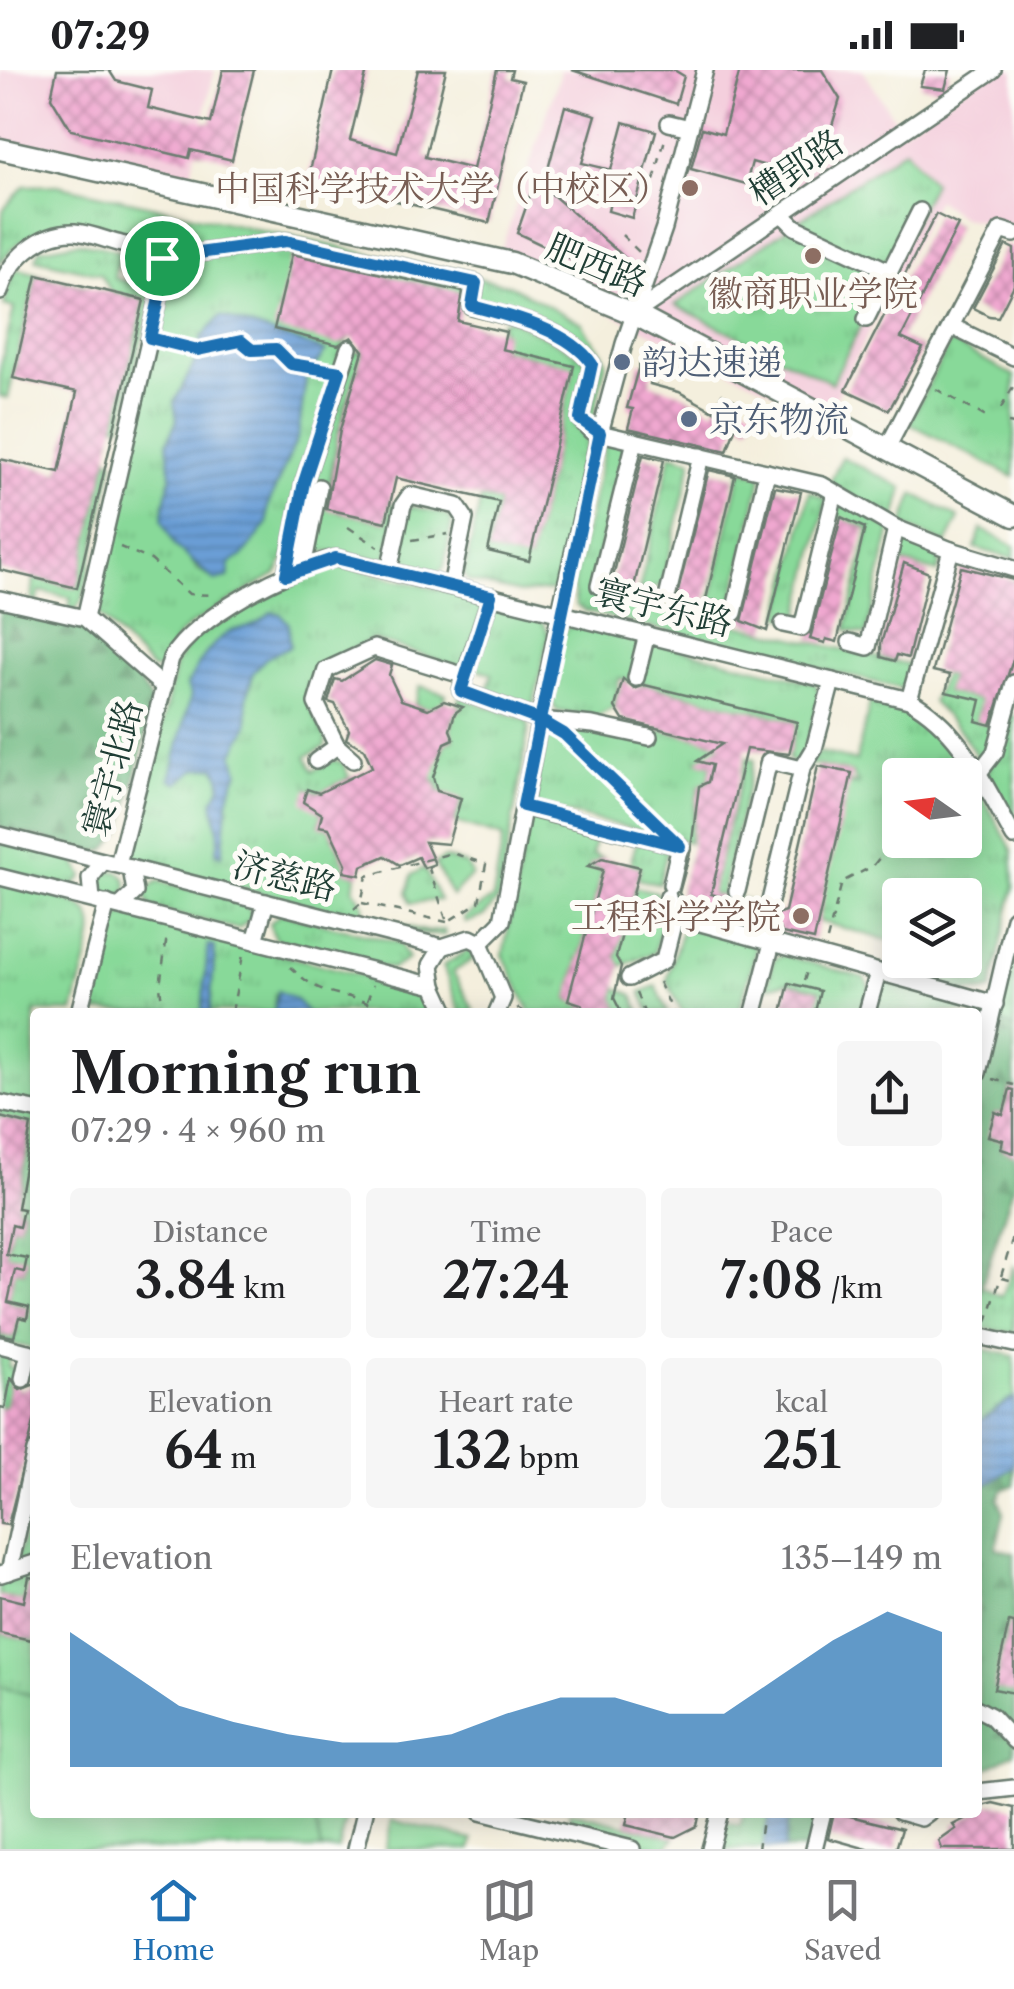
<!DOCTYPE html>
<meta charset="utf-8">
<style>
body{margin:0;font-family:"Libre Caslon Text","Noto Serif SC",serif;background:#f6f6f6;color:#202124;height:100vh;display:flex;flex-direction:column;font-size:38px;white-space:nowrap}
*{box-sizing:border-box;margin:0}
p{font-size:32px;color:#757577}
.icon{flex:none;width:55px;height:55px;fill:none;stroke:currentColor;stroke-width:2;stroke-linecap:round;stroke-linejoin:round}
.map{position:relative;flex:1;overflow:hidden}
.side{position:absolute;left:30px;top:938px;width:952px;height:810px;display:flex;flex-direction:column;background:#fff;border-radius:10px;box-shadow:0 5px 25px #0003}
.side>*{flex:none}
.needle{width:65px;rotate:284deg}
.buttons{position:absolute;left:882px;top:688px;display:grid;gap:20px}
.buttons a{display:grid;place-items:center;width:100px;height:100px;border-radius:10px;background:#fff;box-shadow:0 5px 25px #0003;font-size:50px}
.pin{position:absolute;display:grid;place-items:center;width:85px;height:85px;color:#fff;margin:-42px;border:5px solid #fff;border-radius:50%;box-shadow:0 2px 10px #0007}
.round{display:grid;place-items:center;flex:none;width:105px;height:105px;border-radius:10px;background:#f6f6f6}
.head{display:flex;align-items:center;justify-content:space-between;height:170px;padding:0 40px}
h1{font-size:55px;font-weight:600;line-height:75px}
.metrics{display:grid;grid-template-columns:repeat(3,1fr);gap:15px;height:170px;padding:10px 40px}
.metrics div{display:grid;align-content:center;border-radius:10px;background:#f6f6f6;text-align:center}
.metrics b{font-size:50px;font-weight:600}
.metrics small{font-size:28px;font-weight:400}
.metrics p{font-size:28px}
.chart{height:280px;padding:20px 40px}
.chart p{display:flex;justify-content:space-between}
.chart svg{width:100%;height:180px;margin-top:10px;fill:#1f6fb2;opacity:.7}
.status{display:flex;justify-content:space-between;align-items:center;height:70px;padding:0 50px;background:#fff;direction:ltr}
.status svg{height:28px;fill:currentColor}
.tabs{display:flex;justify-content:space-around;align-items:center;height:140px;border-top:2px solid #e0e0e0;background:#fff;font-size:28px;color:#757577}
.tabs a{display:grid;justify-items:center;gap:5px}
.tabs .active{color:#1f6fb2}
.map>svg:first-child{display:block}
.built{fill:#f4cfdd}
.grass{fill:url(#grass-tufts);stroke:#548b66;stroke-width:2.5;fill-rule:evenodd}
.forest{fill:url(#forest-firs);stroke:#467b5a;stroke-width:2.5}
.pitch{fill:#88d999;stroke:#548b66;stroke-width:2.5}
.water{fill:url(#water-rules);stroke:#446e85;stroke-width:2.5}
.building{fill:url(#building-cross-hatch)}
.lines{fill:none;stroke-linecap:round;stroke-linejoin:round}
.minor-casing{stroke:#6a7b6f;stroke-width:20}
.major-casing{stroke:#6a7b6f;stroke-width:25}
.path{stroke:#6a7b6f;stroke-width:2.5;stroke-dasharray:8 8;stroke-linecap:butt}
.minor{stroke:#fff;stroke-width:15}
.major{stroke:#fff;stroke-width:20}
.route-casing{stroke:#fff;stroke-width:20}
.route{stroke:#1f6fb2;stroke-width:12}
.education-dot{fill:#8d6e63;stroke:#fdfcf7;stroke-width:4}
.service-dot{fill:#5c6f8a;stroke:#fdfcf7;stroke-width:4}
.labels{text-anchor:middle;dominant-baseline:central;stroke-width:10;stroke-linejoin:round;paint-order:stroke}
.street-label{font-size:35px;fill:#1f3d34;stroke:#fdfcf7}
.education-label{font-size:35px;fill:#785e54;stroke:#fdfcf7;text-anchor:end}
.service-label{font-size:35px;fill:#4e5e75;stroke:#fdfcf7;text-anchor:start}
</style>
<div class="status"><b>07:29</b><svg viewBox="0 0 49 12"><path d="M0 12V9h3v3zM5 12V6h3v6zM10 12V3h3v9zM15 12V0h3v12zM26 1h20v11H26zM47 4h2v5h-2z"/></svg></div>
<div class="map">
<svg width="1014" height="1779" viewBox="0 0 1014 1779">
<defs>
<pattern id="grass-tufts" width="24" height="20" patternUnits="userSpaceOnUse" patternTransform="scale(2.5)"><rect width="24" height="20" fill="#88d999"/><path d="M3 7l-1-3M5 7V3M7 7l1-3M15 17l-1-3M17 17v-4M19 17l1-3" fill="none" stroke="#75bb84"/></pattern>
<pattern id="forest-firs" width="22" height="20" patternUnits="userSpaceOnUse" patternTransform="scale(2.5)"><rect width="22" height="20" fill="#6eb981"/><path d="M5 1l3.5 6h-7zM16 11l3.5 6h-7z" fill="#5a986a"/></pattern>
<pattern id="water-rules" width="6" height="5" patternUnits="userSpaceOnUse" patternTransform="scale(2.5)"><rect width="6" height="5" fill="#6a9ed6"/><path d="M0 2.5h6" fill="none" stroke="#5782ae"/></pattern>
<pattern id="building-cross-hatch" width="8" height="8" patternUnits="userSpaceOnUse" patternTransform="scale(2.5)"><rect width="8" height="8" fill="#f0a8d0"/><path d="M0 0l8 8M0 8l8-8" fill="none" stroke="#c28aaa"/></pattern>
</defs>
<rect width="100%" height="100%" fill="#fdfcf7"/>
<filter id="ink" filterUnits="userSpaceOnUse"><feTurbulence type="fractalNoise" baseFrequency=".01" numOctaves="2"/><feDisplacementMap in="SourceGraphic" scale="20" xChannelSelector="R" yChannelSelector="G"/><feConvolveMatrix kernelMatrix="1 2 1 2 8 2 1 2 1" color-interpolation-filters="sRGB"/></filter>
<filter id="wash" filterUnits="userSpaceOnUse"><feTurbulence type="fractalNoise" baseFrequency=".0048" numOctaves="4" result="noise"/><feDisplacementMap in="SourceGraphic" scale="40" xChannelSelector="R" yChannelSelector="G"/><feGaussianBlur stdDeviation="2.25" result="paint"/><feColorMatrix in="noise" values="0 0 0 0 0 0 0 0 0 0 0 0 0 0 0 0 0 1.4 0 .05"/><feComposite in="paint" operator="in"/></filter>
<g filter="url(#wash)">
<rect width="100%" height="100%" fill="#f4efdd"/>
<g class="built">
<polygon points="0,0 215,0 187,120 0,79"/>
<polygon points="556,0 863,0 902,61 993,0 1014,0 1014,157 962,148 937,129 826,347 498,189 561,2"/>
</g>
<g class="grass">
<polygon points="905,79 933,113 832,313 675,235"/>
<path d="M57,115L509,215L583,254C588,270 602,276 606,291L593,349L586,348L598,295L591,280L518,242L466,234L369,253L353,261L344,274L286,486L276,504L190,555L178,566L161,598L153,600L100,546L95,535L169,186C154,172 139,170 119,165C75,154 28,150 0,194L3,140L24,116ZM221,247L306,308L298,366L268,435L267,454L230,493L228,508L215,510L198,500L162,449L171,405L167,373L177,350L174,333L193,296L202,267Z"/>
<polygon points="79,172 120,181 114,208 137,214 145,186 152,188 159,200 121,355 115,355 144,230 111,222 101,204 36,189 40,179"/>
<polygon points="19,199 89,217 37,205 8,328 0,326 0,299 14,238 4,235 12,204"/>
<polygon points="510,249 582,286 588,295 574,355 587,369 555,520 520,523 468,511 464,503 481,428 499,432 488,481 529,490 574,297 502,279 502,251"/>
<polygon points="950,272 1014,306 1014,407 909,353"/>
<path d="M363,281L339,360L325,438L385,452L390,433L397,435L387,488C362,491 340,477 315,483L325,411L313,415L297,455L350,284Z"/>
<polygon points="606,371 626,373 590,521 915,596 909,614 899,618 585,541 576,535 573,517"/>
<polygon points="671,384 692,390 662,516 639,520"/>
<polygon points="842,387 903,418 895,450 830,413"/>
<polygon points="108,388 114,391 83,528 75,540 69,539 71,528 40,521 37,532 32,530 34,508 77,518"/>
<polygon points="741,399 762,405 732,535 711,530"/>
<polygon points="810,421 827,430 798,551 780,546"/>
<polygon points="914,424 959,448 946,474 903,455"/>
<polygon points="843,433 891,459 866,565 846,560 869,459 832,446"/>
<polygon points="411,436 447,445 452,451 444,498 435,503 395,489"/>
<polygon points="981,459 1014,476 1014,489 975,478"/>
<polygon points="900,464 943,481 938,502 894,490"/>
<polygon points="324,496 343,496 485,531 464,598 373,569 322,594 309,636 326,669 325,677 306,686 313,701 334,690 343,693 349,708 319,723 308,719 322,744 319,755 329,758 346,794 344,801 357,804 353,818 364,835 362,845 428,862 444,860 445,865 426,865 150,796 133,785 176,593 192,569"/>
<polygon points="495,533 538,545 549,563 533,638 487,622 492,604 474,597"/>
<polygon points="589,556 815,613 820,624 803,689 795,695 788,689 796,652 619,608 615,637 596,647 557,641 550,630 562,565 568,557"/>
<polygon points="944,604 950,605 946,622 981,630 976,651 997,656 986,688 977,687 960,660 932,632"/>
<polygon points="420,616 446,624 440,643 436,635 428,639 415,635"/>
<polygon points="460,627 526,650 529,656 499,829 484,846 466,853 464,848 493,828 503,767 454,752 461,729 437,721 439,715 429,706 426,681 441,685 445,673 454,669 450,660"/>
<path d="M877,628L915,638L951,668L1012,780L1014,816L991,919C963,930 926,909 899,901L893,894L898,873L818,851L843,712L858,714L852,703L808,694L819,682L856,691L870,633ZM900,705H965V770H900ZM900,825H965V890H900Z"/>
<polygon points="1010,645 1014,646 1014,755 986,707"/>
<polygon points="546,657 610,662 657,674 661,659 728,675 698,691 712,695 708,712 699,716 689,772 532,735"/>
<polygon points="747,688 754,690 722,822 762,836 711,824"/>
<polygon points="530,744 597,761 592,785 602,788 589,796 603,800 568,930 581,934 585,942 530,942 503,885"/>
<polygon points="644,770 667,780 659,814 637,809 640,798 630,795 636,774"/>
<polygon points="1,772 74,790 83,806 74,816 66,817 0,801"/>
<polygon points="445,788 467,795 472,805 452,826 435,794"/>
<polygon points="424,798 440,830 411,833 407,823 412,805"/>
<circle cx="113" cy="815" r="14"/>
<polygon points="158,811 246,833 253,847 238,859 151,838 144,822"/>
<path d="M0,813C115,840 101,832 73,942H35V1036L0,1029Z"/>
<polygon points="635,817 657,822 662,855 654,883 621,896 616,887"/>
<polygon points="281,843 400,873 408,889 392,899 275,869 269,854"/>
<polygon points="122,844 416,919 433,942 307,942 275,924 274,942 210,942 215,878 209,876 202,942 87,942 111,851"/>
<polygon points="696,858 753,874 756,880 739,942 682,942 667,911 682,859"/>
<polygon points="1014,877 1014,958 997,949"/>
<polygon points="468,880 473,882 472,890 453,902 474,941 460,942 443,896"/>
<polygon points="783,885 865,908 869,918 863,942 815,942 820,920 786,912 767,917 774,889"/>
<path d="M885,912C902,917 976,930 982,945C984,951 979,962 978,968V942H870L880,914Z"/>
<polygon points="656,916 668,942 650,942 641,922"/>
<polygon points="616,918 633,925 640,942 621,942 614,928"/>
<polygon points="0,1038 35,1045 35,1279 0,1271 0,1266 14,1268 19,1247 26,1248 29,1238 8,1232 15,1200 24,1202 26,1189 6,1184 12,1155 19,1156 23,1140 1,1135 6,1115 22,1118 31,1055 0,1047"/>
<polygon points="1014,1195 1014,1263 978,1258 978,1227 982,1217 1002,1227"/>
<polygon points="978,1278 1014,1286 1014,1327 978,1352"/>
<polygon points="0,1279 11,1282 8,1297 23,1301 21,1310 11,1309 5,1338 0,1337"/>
<polygon points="28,1451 35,1453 35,1487 15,1494"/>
<polygon points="31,1505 24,1532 0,1526 0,1509"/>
<polygon points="0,1563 35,1571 35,1626 0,1617"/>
<polygon points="313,1743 347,1743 338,1779 321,1779"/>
<polygon points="569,1743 575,1743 675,1767 665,1779 571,1756"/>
<polygon points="744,1743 769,1743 763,1779 718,1779 725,1752 740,1756"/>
</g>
<g class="forest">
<path d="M0,536C81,554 111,557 153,635L122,761L105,780L95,782L0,758Z"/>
<polygon points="997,949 1014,958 1014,1021 1009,1020 1003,1045 995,1043 989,1066 1003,1070 1001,1079 1014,1083 1014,1114 978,1227 978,1024"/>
<polygon points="1014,1397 1014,1415 1002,1420 998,1429 1004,1443 996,1478 1014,1483 1014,1683 978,1703 978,1420"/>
<polygon points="789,1743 819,1743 809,1779 784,1779"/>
</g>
<g class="pitch">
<polygon points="0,1617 35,1626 35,1742 313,1743 321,1779 0,1779"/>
<polygon points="392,1750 473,1770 471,1779 385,1779"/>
</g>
<g class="water">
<polygon points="221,246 326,281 306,308 298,366 268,435 267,454 244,485 230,493 228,508 215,511 175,476 162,449 171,405 167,373 177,350 174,333 193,296 202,267"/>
<path d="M271,542L280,544L289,554L290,576L265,589L253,603L247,627L248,655L233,685L239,702C225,721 226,761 222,785L216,783L219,767L213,731C222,718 224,711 215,697L196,699L178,713L170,709L191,625L187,616C196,597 213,568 234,560C248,556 261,554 271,542Z"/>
<polygon points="208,875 215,877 210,942 202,942"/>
<polygon points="278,921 296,930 307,942 274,942"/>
<polygon points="1014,1327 1014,1397 978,1420 978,1352"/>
<polygon points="769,1743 789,1743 784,1779 763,1779"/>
</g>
<g id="blocks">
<g class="building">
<polygon points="57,0 109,0 116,11 152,20 148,38 211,53 223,0 254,0 232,90 191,80 189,88 71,60 51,27"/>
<polygon points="333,0 367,0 350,70 397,83 418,0 446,0 425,87 473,99 497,0 512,0 510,8 523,11 489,153 308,110"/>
<polygon points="572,0 674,0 684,6 676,34"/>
<polygon points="740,0 822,0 840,29 828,69 784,101 752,92 746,114 691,99 702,58 723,64"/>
<polygon points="925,0 950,0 945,19 920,16"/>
<polygon points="565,36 596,45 582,93 611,100 624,52 656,61 632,148 608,141 610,132 602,130 605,120 547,103"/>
<polygon points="534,114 540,114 638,199 594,200 517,163"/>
<polygon points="936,144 958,155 901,268 923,278 889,340 846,320"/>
<polygon points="1006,175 1014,179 1014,215 998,247 989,246 973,238"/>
<polygon points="292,184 463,222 458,251 506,262 502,279 574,296 529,491 488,481 499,432 396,408 386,452 326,439 340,360 363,281 352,267 338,275 274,259"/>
<polygon points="37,205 144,230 77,518 0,500 0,389 59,402 77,322 13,308"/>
<polygon points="640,292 653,299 650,314 679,322 714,341 722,324 756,341 749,356 738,350 727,381 628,358 633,339 627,338"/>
<polygon points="643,385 664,390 632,525 610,519"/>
<polygon points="709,400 735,406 703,542 675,533"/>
<polygon points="775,417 801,422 767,561 742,551"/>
<polygon points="841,447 865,458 837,572 826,569 825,573 810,569"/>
<polygon points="904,493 929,503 908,588 897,585 895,591 881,587 881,574"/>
<polygon points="961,497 1014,510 1014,587 991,655 976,651 981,630 946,622 950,605 933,601"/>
<polygon points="637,520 657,525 658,537 634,532"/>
<polygon points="375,590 392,595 389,605 401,630 428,639 444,631 463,637 455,643 450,660 454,669 445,673 433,707 437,721 461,728 448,774 425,772 435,794 424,798 418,787 400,795 385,786 362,796 360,805 344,802 346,794 329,758 319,756 322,744 303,732 307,719 319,723 372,697 364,679 346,669 349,660 335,634 328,632 335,609 342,611"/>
<polygon points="623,609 634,619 645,615 797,652 789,684 746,679 711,824 725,828 704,842 688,838 679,823 691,779 699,716 708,712 712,695 697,691 722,674 623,650 615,637"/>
<polygon points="818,696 852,703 814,870 782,863 771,846 785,841"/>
<polygon points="602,788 640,797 616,887 621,896 614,928 621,942 585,942 581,934 568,930 603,800 588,796"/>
<polygon points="789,913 820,921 815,942 782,942"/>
<polygon points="1010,1019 1014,1020 1014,1083 1001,1079 1003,1070 988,1066 995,1042 1003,1045"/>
<polygon points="0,1047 31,1055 17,1138 23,1139 19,1157 12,1155 6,1184 27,1188 24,1202 15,1200 8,1232 29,1237 27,1249 19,1247 14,1267 0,1264"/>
<polygon points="11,1308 20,1320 35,1314 35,1348 8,1455 0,1454 0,1337 5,1338"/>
<polygon points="29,1507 35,1508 35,1571 0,1563 0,1526 24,1532"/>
<polygon points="1009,1552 1014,1553 1014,1623 994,1619"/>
<polygon points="993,1733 1014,1738 1014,1779 942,1779 939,1771 956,1759 953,1755 978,1742 978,1737"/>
<polygon points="629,1742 700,1742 697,1756 675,1767 626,1755"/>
<polygon points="834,1742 902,1759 896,1779 867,1779 828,1768"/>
</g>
</g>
</g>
<g filter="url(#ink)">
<use href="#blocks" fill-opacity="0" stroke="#6a7b6f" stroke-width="2.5"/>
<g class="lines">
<defs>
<g id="minor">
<polyline points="669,53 690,58"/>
<polyline points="782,144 795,157 889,201"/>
<path d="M162,188L286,171L476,213L472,237C510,246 569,260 592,294L580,349L591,361L822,415L896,458L951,480"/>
<path d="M0,222C8,190 40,161 75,162C89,163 106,170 121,174C139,178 159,179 166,198L85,548"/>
<polyline points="634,244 993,0"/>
<polyline points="866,249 920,141"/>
<polyline points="951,256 1001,160 1014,164"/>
<polyline points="887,378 951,256 1014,287"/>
<polyline points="303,497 319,417"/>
<polyline points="389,501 403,435 410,425 457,436 465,448 451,516"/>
<polyline points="286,505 304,412 349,278"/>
<polyline points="599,516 635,371"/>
<polyline points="668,524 701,386"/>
<polyline points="0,529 85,548 164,617"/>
<polyline points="714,539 734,543 767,402"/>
<polyline points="783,554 802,558 835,423"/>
<polyline points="850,572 868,577 896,458"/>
<polyline points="465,606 491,526"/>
<polyline points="636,608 647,564"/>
<polyline points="909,630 951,480 1014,499"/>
<polyline points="337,676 316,633 326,600 374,578 465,606 461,621 540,650 593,655 649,667"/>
<polyline points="316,691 337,676 353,690"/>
<polyline points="978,704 995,682 1014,613"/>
<polyline points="523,737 680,776 671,815"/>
<polyline points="0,765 442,877 470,868 480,873 503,928 497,942"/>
<path d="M118,794L171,588C197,546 288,498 336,488L909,630C963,660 984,715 1014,767"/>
<polyline points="0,807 434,916 446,942"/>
<polyline points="737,821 769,691 802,699"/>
<polyline points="668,827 675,846"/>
<polyline points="92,829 90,808 103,792"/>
<polyline points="769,835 802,699 814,679 832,611"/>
<polyline points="120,836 135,822 131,798"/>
<polyline points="255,871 266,832"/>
<polyline points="480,873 502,851 560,542 600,363 624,274 664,158 705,0"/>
<polyline points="629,908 664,890 675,846 995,934"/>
<polyline points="434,916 431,895 442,877"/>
<polyline points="79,942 107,833"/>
<polyline points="754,942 772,873"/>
<polyline points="867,942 878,902"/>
<polyline points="978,1003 1014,848"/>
<polyline points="0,1033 35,1040"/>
<polyline points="978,1266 1014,1274"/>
<polyline points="0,1275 35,1284"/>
<polyline points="23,1309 29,1282"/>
<polyline points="9,1502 35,1381"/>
<polyline points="1,1504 35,1493"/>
<polyline points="978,1639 991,1646 1014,1671"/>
<polyline points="978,1722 1014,1718"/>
<polyline points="480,1742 632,1779"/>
<polyline points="900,1742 921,1748 929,1742"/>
<polyline points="356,1779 365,1742"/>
<polyline points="710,1779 720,1742"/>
<polyline points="814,1779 823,1742"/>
</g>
<polyline id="major" points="0,79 512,193 634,244 1014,446"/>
</defs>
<use href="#minor" class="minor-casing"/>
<use href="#major" class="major-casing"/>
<g class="path">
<polyline points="650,126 665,69"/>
<polyline points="622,165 639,182"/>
<polyline points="165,272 198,281 241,271 252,281 276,279 291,294 326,298"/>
<polyline points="936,319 986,347"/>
<polyline points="1001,338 1014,315"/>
<polyline points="1008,353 1014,354"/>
<polyline points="348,457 378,477"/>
<polyline points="412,470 448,464"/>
<polyline points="120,477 151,490 189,524 215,525"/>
<polyline points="570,669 658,753"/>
<polyline points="942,705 949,686"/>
<polyline points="362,833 447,852"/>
<polyline points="354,839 361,833 367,806 452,783 486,794 479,832 447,852 426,790"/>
<polyline points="827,870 842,812 873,796 900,761"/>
<path d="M290,897C325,930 334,918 374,936V942"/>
<polyline points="804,911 808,898"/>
<polyline points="659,912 673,942"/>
<polyline points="636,923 644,942"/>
<polyline points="367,931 373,915"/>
<polyline points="517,938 524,942"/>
<polyline points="163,942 160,916 167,865"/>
<polyline points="232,942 243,885"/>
<polyline points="993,1009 1014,1015"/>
<polyline points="1002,1208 1014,1211"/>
<polyline points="987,1252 1014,1164"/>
<polyline points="758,1779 763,1742"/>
</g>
<use href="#minor" class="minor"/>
<use href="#major" class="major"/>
</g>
</g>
<g class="lines" filter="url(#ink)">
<defs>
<path id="route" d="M162,188L286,171L476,213L472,236C510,246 569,260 592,294L580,349L600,363L540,650L564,664L680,776L523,736L540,650L461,621L491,526L336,488L286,505L304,412L340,302L291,294L276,279L252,280L241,271L198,280L150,268L166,198L162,188"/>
</defs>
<use href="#route" class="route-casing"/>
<use href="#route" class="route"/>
</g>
<g class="education-dot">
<circle cx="690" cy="118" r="10"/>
<circle cx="813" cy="186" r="10"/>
<circle cx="801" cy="846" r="10"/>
</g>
<g class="service-dot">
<circle cx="622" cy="292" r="10"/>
<circle cx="689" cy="349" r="10"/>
</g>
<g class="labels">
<g class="street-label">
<text transform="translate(796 97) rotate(-34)">槽郢路</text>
<text transform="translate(597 195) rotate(23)">肥西路</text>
<text transform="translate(664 537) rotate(14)">寰宇东路</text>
<text transform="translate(112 698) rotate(-75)">寰宇北路</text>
<text transform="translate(285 806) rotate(14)">济慈路</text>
</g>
<g class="education-label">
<text x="670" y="118">中国科学技术大学（中校区）</text>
<text x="813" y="223" text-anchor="middle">徽商职业学院</text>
<text x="781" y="846">工程科学学院</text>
</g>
<g class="service-label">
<text x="642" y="292">韵达速递</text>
<text x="709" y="349">京东物流</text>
</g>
</g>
</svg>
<div class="buttons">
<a><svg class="needle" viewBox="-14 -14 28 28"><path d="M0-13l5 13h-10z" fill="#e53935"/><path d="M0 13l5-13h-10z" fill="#757577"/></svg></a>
<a><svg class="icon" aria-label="layers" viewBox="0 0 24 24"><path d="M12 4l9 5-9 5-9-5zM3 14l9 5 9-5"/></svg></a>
</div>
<div class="pin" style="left:162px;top:188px;background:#1e9e55"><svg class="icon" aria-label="arrive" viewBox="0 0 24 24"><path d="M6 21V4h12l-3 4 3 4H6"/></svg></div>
<section class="side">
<div class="head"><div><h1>Morning run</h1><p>07:29 · 4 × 960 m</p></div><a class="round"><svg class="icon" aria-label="share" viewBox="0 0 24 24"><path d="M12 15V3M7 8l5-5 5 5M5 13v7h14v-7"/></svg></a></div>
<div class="metrics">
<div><p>Distance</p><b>3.84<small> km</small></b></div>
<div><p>Time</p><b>27:24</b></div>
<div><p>Pace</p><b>7:08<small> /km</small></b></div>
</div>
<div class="metrics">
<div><p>Elevation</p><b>64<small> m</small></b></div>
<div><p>Heart rate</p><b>132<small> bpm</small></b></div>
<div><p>kcal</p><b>251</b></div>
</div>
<div class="chart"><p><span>Elevation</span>135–149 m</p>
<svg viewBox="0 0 160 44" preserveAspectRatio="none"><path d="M0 44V11L10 20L20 29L30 33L40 36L50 38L60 38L70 36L80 31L90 27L100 27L110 31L120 31L130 22L140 13L150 6L160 11V44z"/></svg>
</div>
</section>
</div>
<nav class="tabs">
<a class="active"><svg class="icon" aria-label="home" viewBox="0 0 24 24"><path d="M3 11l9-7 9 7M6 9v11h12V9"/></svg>Home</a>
<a><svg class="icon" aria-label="map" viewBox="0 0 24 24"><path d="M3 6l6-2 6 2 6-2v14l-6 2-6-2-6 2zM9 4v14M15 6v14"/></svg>Map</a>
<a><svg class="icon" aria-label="saved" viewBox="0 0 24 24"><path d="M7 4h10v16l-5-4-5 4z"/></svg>Saved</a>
</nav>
